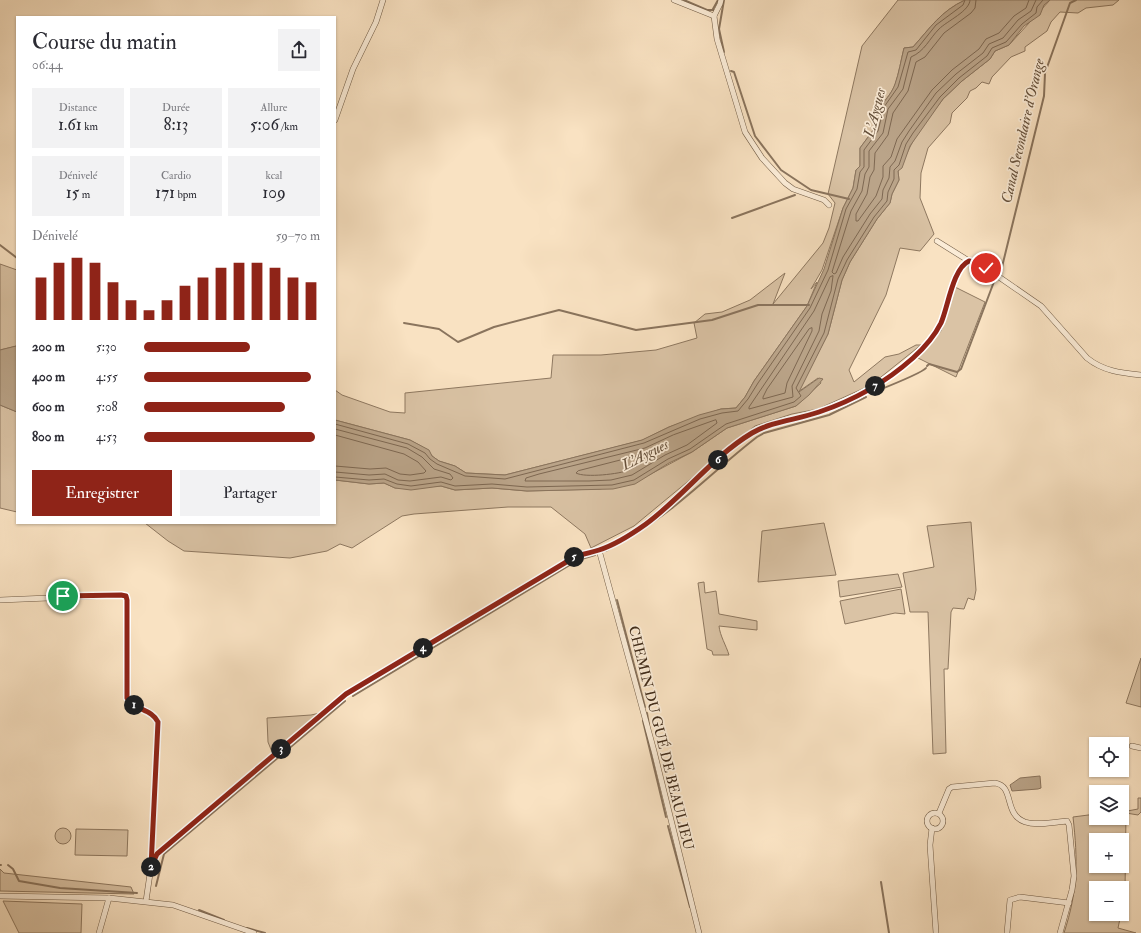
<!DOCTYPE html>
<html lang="fr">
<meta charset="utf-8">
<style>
body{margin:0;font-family:"IM FELL Double Pica",serif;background:#f2f2f3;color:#2b2b33;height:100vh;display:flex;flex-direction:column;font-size:15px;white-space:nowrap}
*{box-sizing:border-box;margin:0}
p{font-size:13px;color:#7c7c81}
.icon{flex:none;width:22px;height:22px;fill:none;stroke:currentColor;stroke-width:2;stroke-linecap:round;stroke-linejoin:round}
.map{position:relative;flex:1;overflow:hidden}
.sheet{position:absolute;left:16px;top:16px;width:320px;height:508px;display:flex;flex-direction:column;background:#fff;border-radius:0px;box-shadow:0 1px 3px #0004}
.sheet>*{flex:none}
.fabs{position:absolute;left:1089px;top:737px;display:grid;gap:8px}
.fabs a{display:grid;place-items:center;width:40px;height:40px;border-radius:0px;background:#fff;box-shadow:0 1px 3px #0004;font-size:20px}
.pin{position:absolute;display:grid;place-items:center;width:34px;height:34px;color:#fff;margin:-17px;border:2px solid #fff;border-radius:50%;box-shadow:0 1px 4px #0007}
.km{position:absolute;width:20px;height:20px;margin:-10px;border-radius:50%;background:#222;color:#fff;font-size:11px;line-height:20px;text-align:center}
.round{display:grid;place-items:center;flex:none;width:42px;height:42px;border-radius:0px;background:#f2f2f3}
.head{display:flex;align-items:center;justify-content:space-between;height:68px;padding:0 16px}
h1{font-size:22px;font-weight:600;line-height:30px}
.metrics{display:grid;grid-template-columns:repeat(3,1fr);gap:6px;height:68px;padding:4px 16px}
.metrics div{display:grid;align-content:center;border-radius:0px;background:#f2f2f3;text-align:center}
.metrics b{font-size:17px;font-weight:600}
.metrics small{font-size:11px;font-weight:400}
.metrics p{font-size:11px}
.chart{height:112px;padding:8px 16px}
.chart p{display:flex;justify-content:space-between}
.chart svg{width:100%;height:72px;margin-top:4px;stroke:#8f2418;stroke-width:6}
.button{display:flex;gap:8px;margin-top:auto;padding:8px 16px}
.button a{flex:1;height:46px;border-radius:0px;background:#8f2418;color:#fff;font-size:16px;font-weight:600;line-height:46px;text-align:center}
.button a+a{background:#f2f2f3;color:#2b2b33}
ul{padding:0 16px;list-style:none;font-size:13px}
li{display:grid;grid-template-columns:64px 48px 1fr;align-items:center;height:30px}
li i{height:10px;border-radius:5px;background:#8f2418}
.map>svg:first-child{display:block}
.green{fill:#dac3a5;stroke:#8e7860;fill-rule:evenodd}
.water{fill:#baa489;stroke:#8a745d}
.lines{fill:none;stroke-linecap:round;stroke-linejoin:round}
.shore{stroke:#7e6852;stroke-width:1}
.stream{stroke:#8a745d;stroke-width:2}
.minor-casing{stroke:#6f5a44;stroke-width:6}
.minor{stroke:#fbecd7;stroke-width:5}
.route-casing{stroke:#fff;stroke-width:8}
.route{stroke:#8f2418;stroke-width:5}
.labels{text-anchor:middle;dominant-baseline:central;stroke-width:3.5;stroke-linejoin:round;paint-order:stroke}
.street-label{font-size:14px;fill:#412c1a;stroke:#fbecd7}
.water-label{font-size:15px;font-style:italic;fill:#65503b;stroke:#fbecd7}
</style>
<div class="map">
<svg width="1141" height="933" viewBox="0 0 1141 933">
<rect width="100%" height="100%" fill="#f9e2c2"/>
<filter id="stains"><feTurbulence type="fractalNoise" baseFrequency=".005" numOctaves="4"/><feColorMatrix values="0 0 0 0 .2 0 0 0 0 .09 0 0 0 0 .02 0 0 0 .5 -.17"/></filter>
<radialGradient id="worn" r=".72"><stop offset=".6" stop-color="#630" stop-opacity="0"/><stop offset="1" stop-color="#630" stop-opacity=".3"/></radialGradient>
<g class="green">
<path d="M898,0H965C941,11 930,28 913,47L904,48C901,60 899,73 895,85C889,100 872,109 874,129L860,148V166L856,170L853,188L843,208L822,270L811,289L817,282L807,306L754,381L745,397L736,408L721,409L669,427L643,440L505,475L466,473L455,466L439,461L432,456L428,450L410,440L335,420V390L342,395L390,412L405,413V393L551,378L553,355H601L656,350L697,338L694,323L705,314L722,312L750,300L785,273L773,304L823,243L829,228L835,203L828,194L862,46Z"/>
<polygon points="1050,0 1119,0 1113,5 1086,8 1078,13 1060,12 1051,22 1047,31 1025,47 1025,51 1011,57 992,77 989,84 982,82 976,88 970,91 967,98 952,113 950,123 928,148 921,173 920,198 934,234 920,251 900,248 886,295 849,370 854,382 885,357 899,354 916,345 921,345 871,385 818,409 792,414 755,426 634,526 591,548 585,534 551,507 508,507 414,514 402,516 352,548 340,544 327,551 290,558 184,551 168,541 145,523 335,523 335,480 369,484 384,483 395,488 441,486 455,490 492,488 527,491 600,489 649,475 692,452 727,428 796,406 821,383 818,378 798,392 828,334 842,280 850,262 877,219 890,203 892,194 899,180 898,171 916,135 943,99 962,81 990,59 995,51 1009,45"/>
<polygon points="0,264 17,270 17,346 0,350"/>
<polygon points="955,287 985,302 956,377 918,358 941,331"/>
<polygon points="0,405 17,412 17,512 0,508"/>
<polygon points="971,522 976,590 974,600 968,598 964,609 953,608 951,612 948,669 944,669 946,753 933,754 928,612 910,612 903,573 934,567 927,526"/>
<polygon points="824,523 836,575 758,582 762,531"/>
<polygon points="898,574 902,587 840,597 838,581"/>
<path d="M704,582L705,593L716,591L719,614L757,621V630L719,626C720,636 726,645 729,655H713L712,651L707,649L698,583Z"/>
<polygon points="901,589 905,614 895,613 845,624 840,601"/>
<polygon points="1141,658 1141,707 1126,703"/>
<polygon points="320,713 272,752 268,742 267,718 311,715"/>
<path d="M1138,798H1141V812L1138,815L1126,813L1125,892L1122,908V888H1096V914H1121L1118,928L1136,933H1064C1078,890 1078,861 1073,817L1096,814V818H1122V812L1138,809ZM1096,840H1122V866H1096Z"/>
<circle cx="63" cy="836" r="8"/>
<polygon points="76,829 128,830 127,856 75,855"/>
<polygon points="0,869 4,873 131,887 134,894 0,891"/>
<polygon points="3,901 82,904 81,933 19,933"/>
</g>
<g class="water">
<path d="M965,0H1050L1044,5L1040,15L1024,26L1009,45L995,51L990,59L962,81L943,99L910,146L902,168L898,171L899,180L892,194L890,203L877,219L850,262L842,280L828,334L799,392L819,378L823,379L809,395L796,406L727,428L692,452L669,463L635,484L613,489L527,491L492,488L455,490L441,486L411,490L395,488L384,483L369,484L335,480V420L410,440L429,450L432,456L439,461L455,466L466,473L505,475L642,440L669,427L699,415L721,409L736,408L745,397L754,381L807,306L824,269L843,208L853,188L856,170L860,166V148L874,129C873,108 889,101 895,84C899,73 901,60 904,48L913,47C930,28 941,11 965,0Z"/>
<polygon points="16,346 17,346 17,412 0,405 0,350"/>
<polygon points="1040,776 1041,788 1038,789 1012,791 1010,785 1020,778"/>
</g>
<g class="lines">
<g class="shore">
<path d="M970,0C970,11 947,21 939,29C929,39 925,51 911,57L903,89L888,109L883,133L869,151V167L865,174L862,191L851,211L832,272L834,274L836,273L843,257L870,214L882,199L883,190L889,178L890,167L895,161L902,142L909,131L936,93L956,74L983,53L989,44L1003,38L1018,20L1031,11L1036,0"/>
<polyline points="976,0 975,8 971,13 944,33 925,57 916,62 908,91 893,113 888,135 875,153 874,170 870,177 867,194 856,214 856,221 858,221 876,196 883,177 883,166 891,157 897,139 932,90 952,70 979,49 986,39 999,33 1014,16 1026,8 1029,0"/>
<polygon points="833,276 831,291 822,314 819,331 792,386 793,397 749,409 749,407 814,311 830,277"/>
<polygon points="812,328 812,331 787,383 785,393 763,399 763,397 767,389 809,329"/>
<polygon points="716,420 717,423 687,445 665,455 632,475 611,480 589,481 525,481 526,478 539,474 645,448 673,435"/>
<polyline points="335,424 408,444 425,453 430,459 437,464 465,476 505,479 644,443 700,419 722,413 738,411 748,399 758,383 810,308 828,270 846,209 857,189 860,172 864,167 864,150 878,131 884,107 898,87 908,52 916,50 936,25 963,5 965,0"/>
<polyline points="335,429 407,448 422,457 434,469 450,474 453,478 451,480 441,477 410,481 398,480 385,474 369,475 335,472"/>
<polyline points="335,435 404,454 418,462 426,471 424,473 410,475 400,474 386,468 370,469 335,466"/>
<path d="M652,452H654V455C646,460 638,466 629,470C620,474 585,478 576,473L578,471Z"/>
<polyline points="335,477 369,480 384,479 397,484 411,486 441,482 455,486 492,484 527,487 612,485 634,480 668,459 690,449 726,424 794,402 801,396 796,388 824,333 838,279 847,260 874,217 887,201 888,192 894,179 894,170 899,165 906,144 913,133 940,97 959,78 987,56 992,48 1006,42 1022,24 1036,13 1037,7 1043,0"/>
</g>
<g class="stream">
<polyline points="684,0 707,10 714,10"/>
<polyline points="724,0 719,29 724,52"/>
<polyline points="713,9 718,0"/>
<polyline points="731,71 734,72 755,136 781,170 811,190 849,199"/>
<polyline points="732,218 795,195"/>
<polyline points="0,245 17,258"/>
<polyline points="1001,271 1044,96 1045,73 1070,3 1076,0"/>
<polyline points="404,323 439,329 458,342 494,327 559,310 636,330 712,320 758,305 809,305"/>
<polyline points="927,366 929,364 957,372 961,369 995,279"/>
<path d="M874,392C884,388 922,373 926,368"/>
<path d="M631,536C678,509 714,470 757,437L764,433L829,415L866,397"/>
<polyline points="606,551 615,546"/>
<polyline points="617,600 645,707"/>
<polyline points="353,696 578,560 595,555"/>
<polyline points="647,713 649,725"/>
<polyline points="643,721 666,817"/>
<polyline points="668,826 690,907"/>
<polyline points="0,865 1,865"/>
<polyline points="8,865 13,869 19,881 60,888 137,893"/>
<polyline points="881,882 889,933"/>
<polyline points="156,886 164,854 345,701"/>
<polyline points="199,910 224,920"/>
<polyline points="247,928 265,933"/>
</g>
<defs>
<g id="minor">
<polyline points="674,0 714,16"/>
<polyline points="721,0 720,4 714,16 717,39 745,132 762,158 785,183 793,189 824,200 829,205"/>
<polyline points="335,120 353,69 376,22 383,0"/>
<path d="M937,241L969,261L986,268L1041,306L1087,358C1103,371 1121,373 1141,375"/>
<polyline points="599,550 654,751 699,933"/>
<path d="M0,600L121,595L125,596L127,600L126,693C131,712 151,706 158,722L151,864"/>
<polyline points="1132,746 1141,748"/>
<circle cx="935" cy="821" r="8"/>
<path d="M939,813L949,789L952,787L995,783C1015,786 1003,814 1025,822C1037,826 1054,822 1067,821L1069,825L1074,876L1072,890L1060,933"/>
<polyline points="932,828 930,845 936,933"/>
<polyline points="0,896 109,898 173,905 254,933"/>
<path d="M146,901L151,867L157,854L346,694L573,558C581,554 590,553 599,550C615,545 632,534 646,523C682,497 714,455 752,433C773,421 796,420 819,412C852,401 887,382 913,358C924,348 934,337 941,323C948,307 953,268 969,261"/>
<polyline points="99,933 109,898"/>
<polyline points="1007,933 1010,900 1020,897 1069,903"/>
</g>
</defs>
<use href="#minor" class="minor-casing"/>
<use href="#minor" class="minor"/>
</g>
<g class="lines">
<defs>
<path id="route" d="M63,596L121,595L126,596L127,600V698C134,710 152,709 158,722L151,867L157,854L346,694L573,558C581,554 590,553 599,550C615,545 632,534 646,524C684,496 712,457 752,433C773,421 796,420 819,412C852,401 886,382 913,358C924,348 934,337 941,323C948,307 953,268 969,261L977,263L986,268"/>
</defs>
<use href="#route" class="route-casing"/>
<use href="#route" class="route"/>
</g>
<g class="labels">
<g class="street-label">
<text transform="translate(661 738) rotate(76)">CHEMIN DU GUÉ DE BEAULIEU</text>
</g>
<g class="water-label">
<text transform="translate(875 113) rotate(-76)">L'Aygues</text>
<text transform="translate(1023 131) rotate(-77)">Canal Secondaire d'Orange</text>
<text transform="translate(645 455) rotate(-27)">L'Aygues</text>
</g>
</g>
<rect width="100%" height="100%" filter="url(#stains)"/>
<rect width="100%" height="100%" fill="url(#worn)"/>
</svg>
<div class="fabs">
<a><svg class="icon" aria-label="locate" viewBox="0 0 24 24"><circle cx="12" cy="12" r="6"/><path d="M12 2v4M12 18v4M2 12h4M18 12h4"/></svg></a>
<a><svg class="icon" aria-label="layers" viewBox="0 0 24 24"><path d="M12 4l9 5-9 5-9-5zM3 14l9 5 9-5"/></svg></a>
<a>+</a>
<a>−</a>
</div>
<div class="pin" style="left:63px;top:596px;background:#1e9e55"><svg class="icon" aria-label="arrive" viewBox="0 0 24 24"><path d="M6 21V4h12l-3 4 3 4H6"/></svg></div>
<div class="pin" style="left:986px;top:268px;background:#d93025"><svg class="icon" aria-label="check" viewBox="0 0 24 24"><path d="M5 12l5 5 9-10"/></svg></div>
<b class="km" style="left:134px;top:705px">1</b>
<b class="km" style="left:151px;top:867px">2</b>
<b class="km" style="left:281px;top:749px">3</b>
<b class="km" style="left:423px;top:648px">4</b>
<b class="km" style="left:574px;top:557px">5</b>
<b class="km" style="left:718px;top:460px">6</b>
<b class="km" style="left:875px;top:386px">7</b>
<section class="sheet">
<div class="head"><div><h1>Course du matin</h1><p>06:44</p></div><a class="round"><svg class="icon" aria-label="share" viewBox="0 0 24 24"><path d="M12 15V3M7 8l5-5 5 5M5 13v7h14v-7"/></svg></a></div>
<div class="metrics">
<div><p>Distance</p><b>1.61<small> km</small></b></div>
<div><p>Durée</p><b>8:13</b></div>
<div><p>Allure</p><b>5:06<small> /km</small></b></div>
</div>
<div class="metrics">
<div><p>Dénivelé</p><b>15<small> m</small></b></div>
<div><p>Cardio</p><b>171<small> bpm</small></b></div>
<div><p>kcal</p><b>109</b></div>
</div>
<div class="chart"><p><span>Dénivelé</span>59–70 m</p>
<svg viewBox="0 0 160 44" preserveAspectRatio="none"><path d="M5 44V18M15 44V9M25 44V6M35 44V9M45 44V21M55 44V32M65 44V38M75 44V32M85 44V23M95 44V18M105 44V12M115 44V9M125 44V9M135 44V12M145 44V18M155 44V21"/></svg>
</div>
<ul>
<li><b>200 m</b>5:30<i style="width:60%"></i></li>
<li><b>400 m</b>4:55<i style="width:95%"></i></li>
<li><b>600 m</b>5:08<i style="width:80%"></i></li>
<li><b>800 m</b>4:53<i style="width:97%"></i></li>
</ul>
<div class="button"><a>Enregistrer</a><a>Partager</a></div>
</section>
</div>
